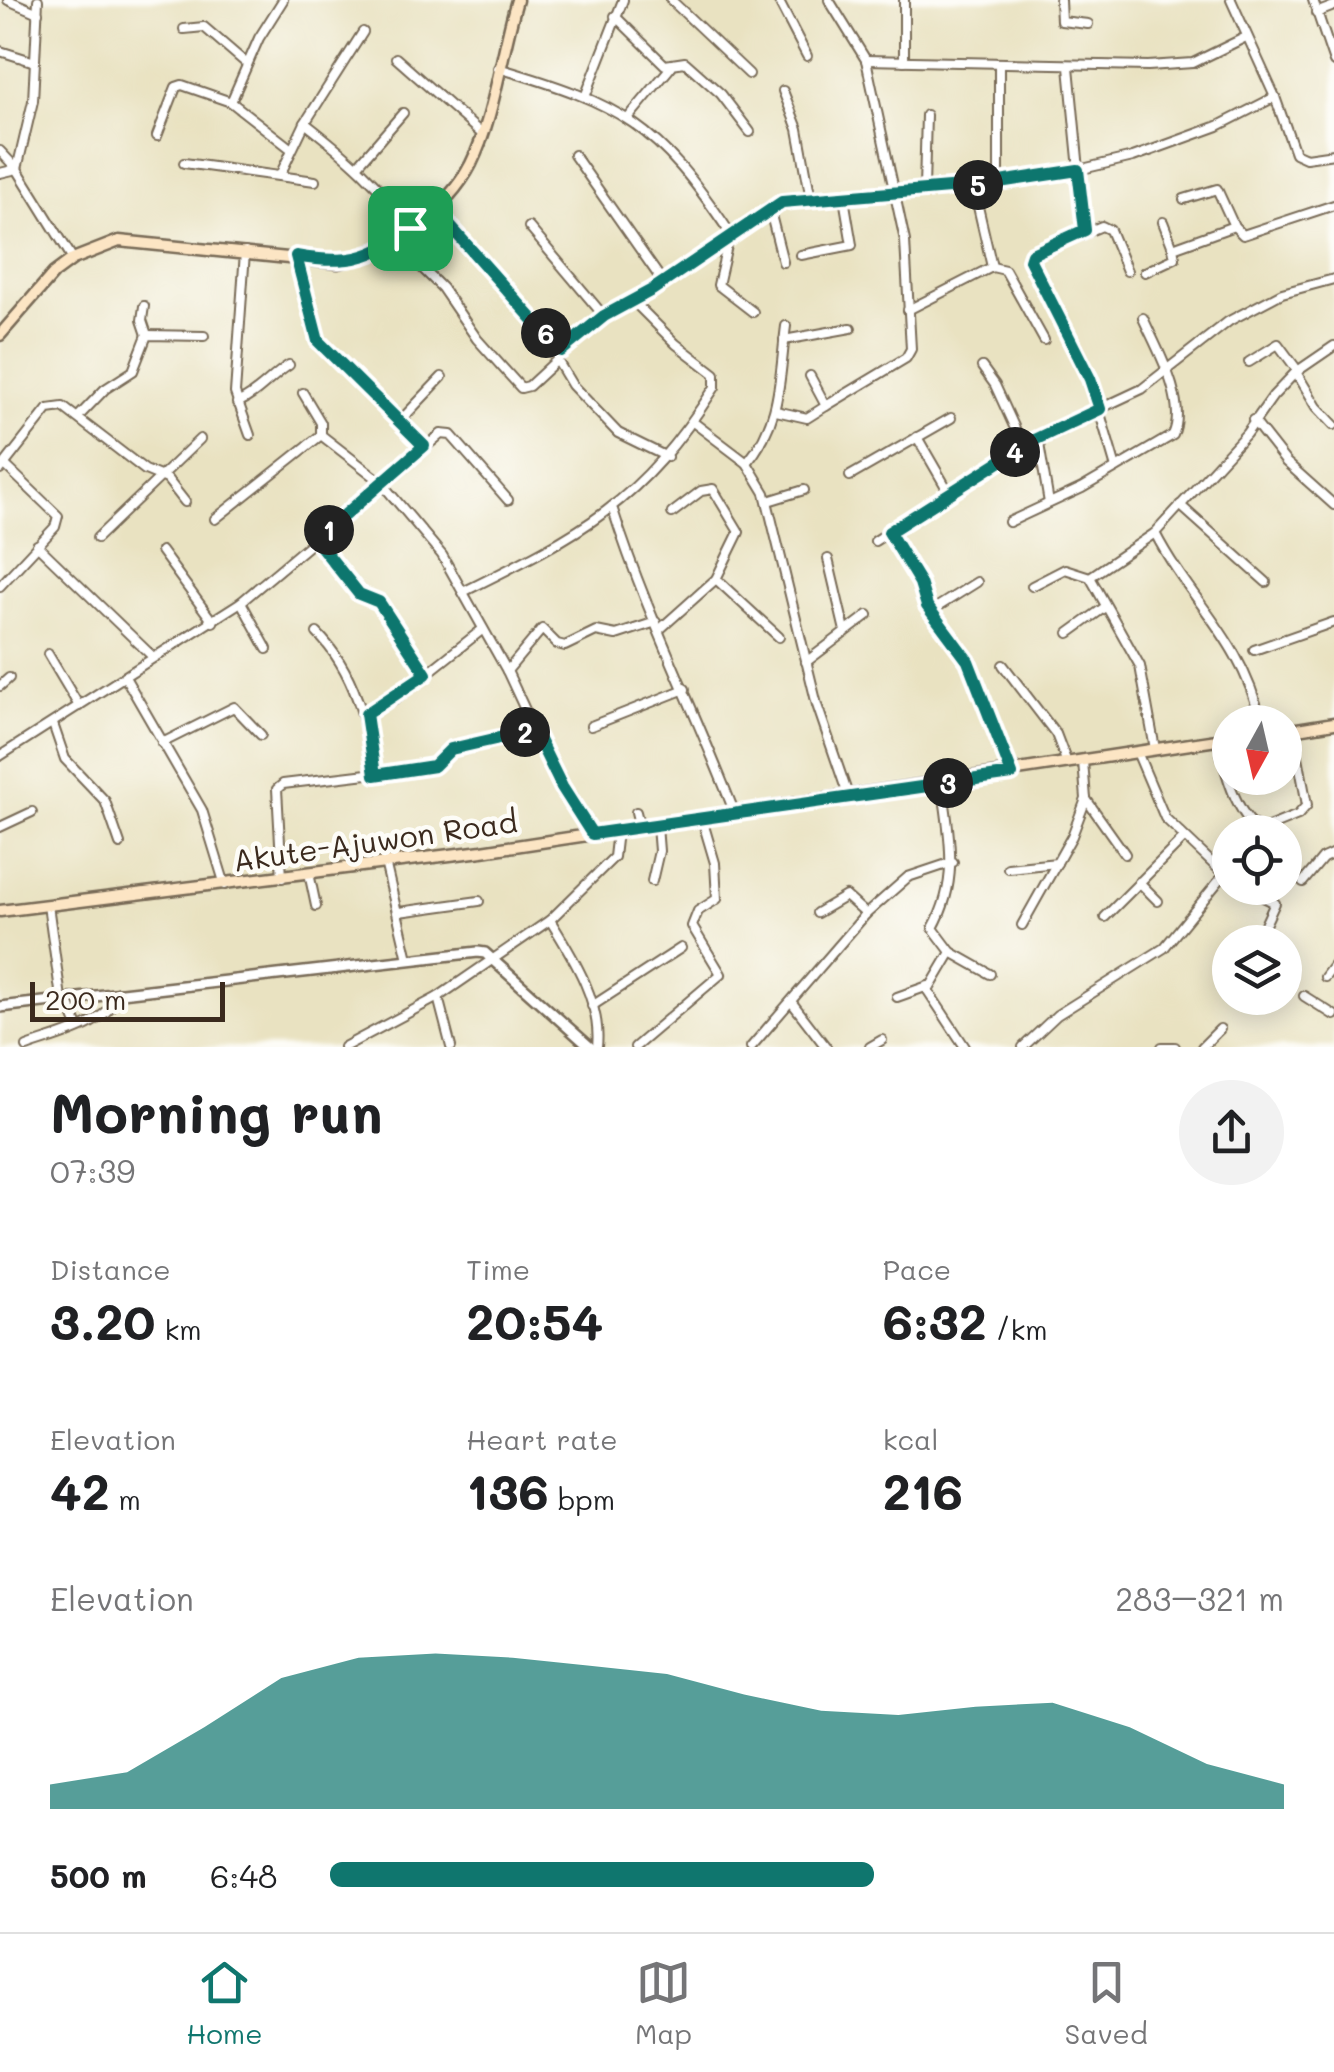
<!DOCTYPE html>
<meta charset="utf-8">
<style>
body{margin:0;font-family:Mali,sans-serif;background:#f2f2f2;color:#202124;height:100vh;display:flex;flex-direction:column;font-size:38px;white-space:nowrap}
*{box-sizing:border-box;margin:0}
p{font-size:32px;color:#757577}
.icon{flex:none;width:55px;height:55px;fill:none;stroke:currentColor;stroke-width:2;stroke-linecap:round;stroke-linejoin:round}
.map{position:relative;height:1047px;overflow:hidden}
.sheet{display:flex;flex-direction:column;background:#fff;flex:1}
.sheet>*{flex:none}
.needle{width:65px;rotate:188deg}
.tools{position:absolute;left:1212px;top:705px;display:grid;gap:20px}
.tools a{display:grid;place-items:center;width:90px;height:90px;border-radius:50%;background:#fff;box-shadow:0 5px 25px #0003;font-size:50px}
.scale{position:absolute;left:30px;bottom:25px;width:195px;box-sizing:border-box;padding-left:10px;border:5px solid #3b2a1e;border-top:0;font-size:28px;line-height:35px;white-space:nowrap;color:#3b2a1e;-webkit-text-stroke:8px #fdfcf7;paint-order:stroke}
.pin{position:absolute;display:grid;place-items:center;width:85px;height:85px;color:#fff;margin:-42px;border-radius:20px;box-shadow:0 5px 15px #0006}
.km{position:absolute;width:50px;height:50px;margin:-25px;border-radius:50%;background:#222;color:#fff;font-size:28px;line-height:50px;text-align:center}
.round{display:grid;place-items:center;flex:none;width:105px;height:105px;border-radius:52px;background:#f2f2f2}
.overview{display:flex;align-items:center;justify-content:space-between;height:170px;padding:0 50px}
h1{font-size:55px;font-weight:800;line-height:75px}
.stats{display:grid;grid-template-columns:repeat(3,1fr);gap:15px;height:170px;padding:10px 50px}
.stats div{display:grid;align-content:center}
.stats b{font-size:50px;font-weight:800}
.stats small{font-size:28px;font-weight:400}
.stats p{font-size:28px}
.chart{height:280px;padding:20px 50px}
.chart p{display:flex;justify-content:space-between}
.chart svg{width:100%;height:180px;margin-top:10px;fill:#0f766e;opacity:.7}
ul{padding:0 50px;list-style:none;font-size:32px}
li{display:grid;grid-template-columns:160px 120px 1fr;align-items:center;height:75px}
li i{height:25px;border-radius:12px;background:#0f766e}
.menu{display:flex;justify-content:space-around;align-items:center;height:140px;border-top:2px solid #e0e0e0;background:#fff;font-size:28px;color:#757577}
.menu a{display:grid;justify-items:center;gap:5px}
.menu .current{color:#0f766e}
.map>svg:first-child{display:block}
.lines{fill:none;stroke-linecap:round;stroke-linejoin:round}
.minor-casing{stroke:#786a57;stroke-width:12}
.tertiary-casing{stroke:#786a57;stroke-width:14}
.secondary-casing{stroke:#786a57;stroke-width:15}
.minor{stroke:#fff;stroke-width:8}
.tertiary{stroke:#fff;stroke-width:9}
.secondary{stroke:#fce5c4;stroke-width:10}
.route-casing{stroke:#fff;stroke-width:20}
.route{stroke:#0f766e;stroke-width:12}
.labels{text-anchor:middle;dominant-baseline:central;stroke-width:9;stroke-linejoin:round;paint-order:stroke}
.street-label{font-size:30px;fill:#3b2a1e;stroke:#fdfcf7}
</style>
<div class="map">
<svg width="1334" height="1047" viewBox="0 0 1334 1047">
<rect width="100%" height="100%" fill="#fdfcf7"/>
<filter id="ink" filterUnits="userSpaceOnUse"><feTurbulence type="fractalNoise" baseFrequency=".01" numOctaves="2"/><feDisplacementMap in="SourceGraphic" scale="20" xChannelSelector="R" yChannelSelector="G"/><feConvolveMatrix kernelMatrix="1 2 1 2 8 2 1 2 1" color-interpolation-filters="sRGB"/></filter>
<filter id="wash" filterUnits="userSpaceOnUse"><feTurbulence type="fractalNoise" baseFrequency=".0048" numOctaves="4" result="noise"/><feDisplacementMap in="SourceGraphic" scale="40" xChannelSelector="R" yChannelSelector="G"/><feGaussianBlur stdDeviation="2.25" result="paint"/><feColorMatrix in="noise" values="0 0 0 0 0 0 0 0 0 0 0 0 0 0 0 0 0 1.4 0 .05"/><feComposite in="paint" operator="in"/></filter>
<g filter="url(#wash)">
<rect width="100%" height="100%" fill="#e9e2c1"/>
</g>
<g filter="url(#ink)">
<g class="lines">
<defs>
<g id="minor">
<polyline points="8,0 38,13"/>
<polyline points="671,0 749,74"/>
<polyline points="778,0 807,56"/>
<polyline points="904,0 904,61"/>
<polyline points="1060,0 1061,21 1088,24"/>
<polyline points="1231,0 1275,97 1295,153 1306,158 1334,154"/>
<polyline points="1313,0 1334,62"/>
<polyline points="1316,13 1334,6"/>
<polyline points="615,16 665,65 685,62 721,94 750,132"/>
<polyline points="184,29 204,27 247,64"/>
<polyline points="0,51 35,62"/>
<polyline points="396,58 482,134"/>
<polyline points="866,60 1148,66 1193,63 1246,37"/>
<polyline points="999,66 999,181"/>
<polyline points="1069,67 1085,231"/>
<path d="M498,68C622,104 658,125 730,233L718,285L753,312"/>
<polyline points="783,91 798,129 811,199"/>
<polyline points="585,97 623,0"/>
<polyline points="231,102 259,38 283,0"/>
<polyline points="629,117 671,67"/>
<path d="M305,123C346,155 381,185 410,228"/>
<polyline points="157,136 176,87 182,85 231,102 290,148"/>
<polyline points="0,151 17,169 73,259"/>
<polyline points="574,155 663,282"/>
<polyline points="184,163 315,181"/>
<polyline points="358,165 403,113"/>
<polyline points="0,173 17,169 33,101 38,0"/>
<polyline points="281,173 305,123 363,32"/>
<polyline points="973,185 992,267"/>
<polyline points="924,188 926,115"/>
<polyline points="1184,199 1217,189 1234,226 1243,235 1334,205"/>
<polyline points="769,207 783,262"/>
<polyline points="434,208 561,351 557,360 572,385 618,433 667,457"/>
<polyline points="1163,222 1173,248"/>
<polyline points="529,227 604,316"/>
<polyline points="394,240 442,288 477,339 521,388 529,386 557,360"/>
<polyline points="245,252 235,393 250,435"/>
<polyline points="801,255 852,245 844,198"/>
<polyline points="296,258 318,341 424,446"/>
<polyline points="992,267 1005,270 1044,340"/>
<polyline points="1145,272 1175,258 1173,248 1234,226"/>
<polyline points="144,306 142,320 147,335"/>
<polyline points="908,310 992,267"/>
<polyline points="784,340 851,328"/>
<polyline points="561,351 604,316 653,290 783,202 973,185 1078,170 1133,157 1218,126 1275,97"/>
<polyline points="1249,362 1278,344 1298,371"/>
<polyline points="982,367 995,385 1023,446"/>
<polyline points="1296,372 1317,407 1334,425"/>
<polyline points="810,376 826,406 906,358 911,349 905,241 866,60 829,0"/>
<polyline points="303,393 321,423 321,435 379,480 442,555 507,671 561,787 592,834"/>
<path d="M237,403C258,394 270,377 289,365"/>
<polyline points="776,411 807,418 826,406"/>
<polyline points="78,417 105,389 133,371 147,335 204,336"/>
<polyline points="401,420 442,377"/>
<polyline points="1253,420 1286,462 1334,505"/>
<polyline points="693,422 747,463 765,493 817,705 849,798"/>
<polyline points="917,437 950,494"/>
<polyline points="1038,438 1049,503"/>
<path d="M747,463C782,420 779,379 786,326"/>
<polyline points="1116,468 1090,379 1030,260 1033,254 1102,226 1110,230 1127,271"/>
<polyline points="0,470 48,409 63,407 145,470 167,479 185,502"/>
<polyline points="850,476 951,418"/>
<polyline points="768,501 804,490"/>
<polyline points="1180,505 1266,582"/>
<path d="M613,510C646,614 696,712 735,814"/>
<polyline points="215,519 321,435"/>
<path d="M1009,522L1082,488L1173,435C1188,402 1157,349 1143,318"/>
<polyline points="889,532 920,583 927,605 968,661 1012,774"/>
<path d="M1155,533C1191,603 1242,639 1261,722"/>
<polyline points="97,538 200,439"/>
<polyline points="316,540 359,594 379,602 426,674"/>
<polyline points="875,541 1031,441 1142,389 1229,321 1282,293 1334,279"/>
<polyline points="37,545 152,656"/>
<polyline points="161,551 213,622"/>
<polyline points="828,559 845,631"/>
<polyline points="1090,577 1155,533 1246,434 1273,396 1296,372 1334,346"/>
<polyline points="716,579 779,637"/>
<polyline points="0,586 55,527 58,516 5,465"/>
<polyline points="1032,586 1065,569 1090,577 1140,666 1155,749"/>
<path d="M463,592C584,532 640,504 715,387V374L676,344L632,300"/>
<polyline points="241,602 267,649"/>
<polyline points="931,611 977,582"/>
<polyline points="659,630 716,579 739,532 713,489 701,491 672,513"/>
<path d="M317,633C355,671 367,724 375,775"/>
<polyline points="1069,633 1105,607"/>
<polyline points="1254,650 1334,622"/>
<polyline points="48,654 79,706"/>
<polyline points="806,662 868,615"/>
<polyline points="1003,665 1056,734 1067,763"/>
<polyline points="507,671 542,629 557,644 565,646 596,631 616,635 656,622"/>
<polyline points="125,677 202,810 225,885"/>
<polyline points="0,686 9,678"/>
<polyline points="366,714 396,698 483,629"/>
<polyline points="53,724 65,759 105,801 120,844"/>
<polyline points="591,726 685,689"/>
<path d="M1218,740C1224,767 1235,816 1261,830L1298,815L1307,805L1293,730"/>
<polyline points="162,743 234,707 261,735"/>
<polyline points="1137,752 1165,818 1230,880"/>
<polyline points="0,756 241,602 441,434 451,435 508,500"/>
<polyline points="1083,761 1086,799 1125,854"/>
<path d="M942,783C949,835 960,880 933,928L951,952L990,974"/>
<polyline points="636,812 640,828"/>
<polyline points="0,827 32,812"/>
<polyline points="385,862 408,959"/>
<polyline points="1008,868 1057,863"/>
<polyline points="309,873 316,906"/>
<polyline points="282,878 277,789 283,784 434,766 451,749 534,730"/>
<polyline points="652,881 659,851 657,826"/>
<polyline points="1139,882 1158,901"/>
<polyline points="1303,882 1323,858 1334,853"/>
<polyline points="1245,888 1275,903 1257,942"/>
<polyline points="48,905 61,998"/>
<polyline points="399,912 479,901"/>
<polyline points="817,913 846,896 866,914"/>
<polyline points="1105,917 1184,838"/>
<path d="M550,920C573,957 602,1003 597,1047"/>
<polyline points="1022,925 1072,836 1086,799"/>
<polyline points="951,952 928,991 965,1047"/>
<polyline points="1325,977 1334,965"/>
<polyline points="1304,996 1334,1015"/>
<polyline points="438,997 451,1047"/>
<polyline points="897,997 928,986"/>
<polyline points="67,999 78,1027"/>
<polyline points="793,1004 826,1047"/>
<polyline points="592,1006 681,948"/>
<path d="M27,1047C55,1036 110,1026 118,992"/>
<polyline points="344,1047 438,997 550,920 614,857 617,831"/>
<polyline points="635,1047 721,974 692,926 698,911 717,899 715,863 702,819"/>
<polyline points="751,1047 866,914 908,877 953,862"/>
<polyline points="870,1047 882,1040"/>
<polyline points="1023,1047 1057,1015 1164,948 1222,877"/>
<polyline points="1162,1047 1175,1047"/>
<polyline points="1202,1047 1220,1029"/>
</g>
<polyline id="tertiary" points="0,1007 478,952 485,953 590,1047"/>
<g id="secondary">
<path d="M0,335L54,273L73,259L119,241L338,263C388,251 447,211 471,164C494,118 502,50 517,0"/>
<polyline points="1285,731 1334,723"/>
<polyline points="0,911 482,851 1230,738"/>
</g>
</defs>
<use href="#minor" class="minor-casing"/>
<use href="#tertiary" class="tertiary-casing"/>
<use href="#secondary" class="secondary-casing"/>
<use href="#minor" class="minor"/>
<use href="#tertiary" class="tertiary"/>
<use href="#secondary" class="secondary"/>
</g>
</g>
<g class="lines" filter="url(#ink)">
<defs>
<path id="route" d="M1078,170L1085,230L1032,254L1030,260L1090,379L1100,409L1032,441L889,532L920,583L927,606L968,661L1012,774L592,834L562,787L534,730L451,749L434,766L375,775L366,714L426,674L379,602L359,594L316,540L424,446L318,341L296,256C364,268 383,252 434,208L561,351L604,316L652,290L782,202L973,186Z"/>
</defs>
<use href="#route" class="route-casing"/>
<use href="#route" class="route"/>
</g>
<g class="labels">
<g class="street-label">
<text transform="translate(375 840) rotate(-8)">Akute-Ajuwon Road</text>
</g>
</g>
</svg>
<div class="tools">
<a><svg class="needle" viewBox="-14 -14 28 28"><path d="M0-13l5 13h-10z" fill="#e53935"/><path d="M0 13l5-13h-10z" fill="#757577"/></svg></a>
<a><svg class="icon" aria-label="locate" viewBox="0 0 24 24"><circle cx="12" cy="12" r="6"/><path d="M12 2v4M12 18v4M2 12h4M18 12h4"/></svg></a>
<a><svg class="icon" aria-label="layers" viewBox="0 0 24 24"><path d="M12 4l9 5-9 5-9-5zM3 14l9 5 9-5"/></svg></a>
</div>
<div class="scale">200 m</div>
<div class="pin" style="left:410px;top:228px;background:#1e9e55"><svg class="icon" aria-label="arrive" viewBox="0 0 24 24"><path d="M6 21V4h12l-3 4 3 4H6"/></svg></div>
<b class="km" style="left:329px;top:530px">1</b>
<b class="km" style="left:525px;top:732px">2</b>
<b class="km" style="left:948px;top:783px">3</b>
<b class="km" style="left:1015px;top:452px">4</b>
<b class="km" style="left:978px;top:185px">5</b>
<b class="km" style="left:546px;top:333px">6</b>
</div>
<section class="sheet">
<div class="overview"><div><h1>Morning run</h1><p>07:39</p></div><a class="round"><svg class="icon" aria-label="share" viewBox="0 0 24 24"><path d="M12 15V3M7 8l5-5 5 5M5 13v7h14v-7"/></svg></a></div>
<div class="stats">
<div><p>Distance</p><b>3.20<small> km</small></b></div>
<div><p>Time</p><b>20:54</b></div>
<div><p>Pace</p><b>6:32<small> /km</small></b></div>
</div>
<div class="stats">
<div><p>Elevation</p><b>42<small> m</small></b></div>
<div><p>Heart rate</p><b>136<small> bpm</small></b></div>
<div><p>kcal</p><b>216</b></div>
</div>
<div class="chart"><p><span>Elevation</span>283–321 m</p>
<svg viewBox="0 0 160 44" preserveAspectRatio="none"><path d="M0 44V38L10 35L20 24L30 12L40 7L50 6L60 7L70 9L80 11L90 16L100 20L110 21L120 19L130 18L140 24L150 33L160 38V44z"/></svg>
</div>
<ul>
<li><b>500 m</b>6:48<i style="width:57%"></i></li>
</ul>
</section>
<nav class="menu">
<a class="current"><svg class="icon" aria-label="home" viewBox="0 0 24 24"><path d="M3 11l9-7 9 7M6 9v11h12V9"/></svg>Home</a>
<a><svg class="icon" aria-label="map" viewBox="0 0 24 24"><path d="M3 6l6-2 6 2 6-2v14l-6 2-6-2-6 2zM9 4v14M15 6v14"/></svg>Map</a>
<a><svg class="icon" aria-label="saved" viewBox="0 0 24 24"><path d="M7 4h10v16l-5-4-5 4z"/></svg>Saved</a>
</nav>
